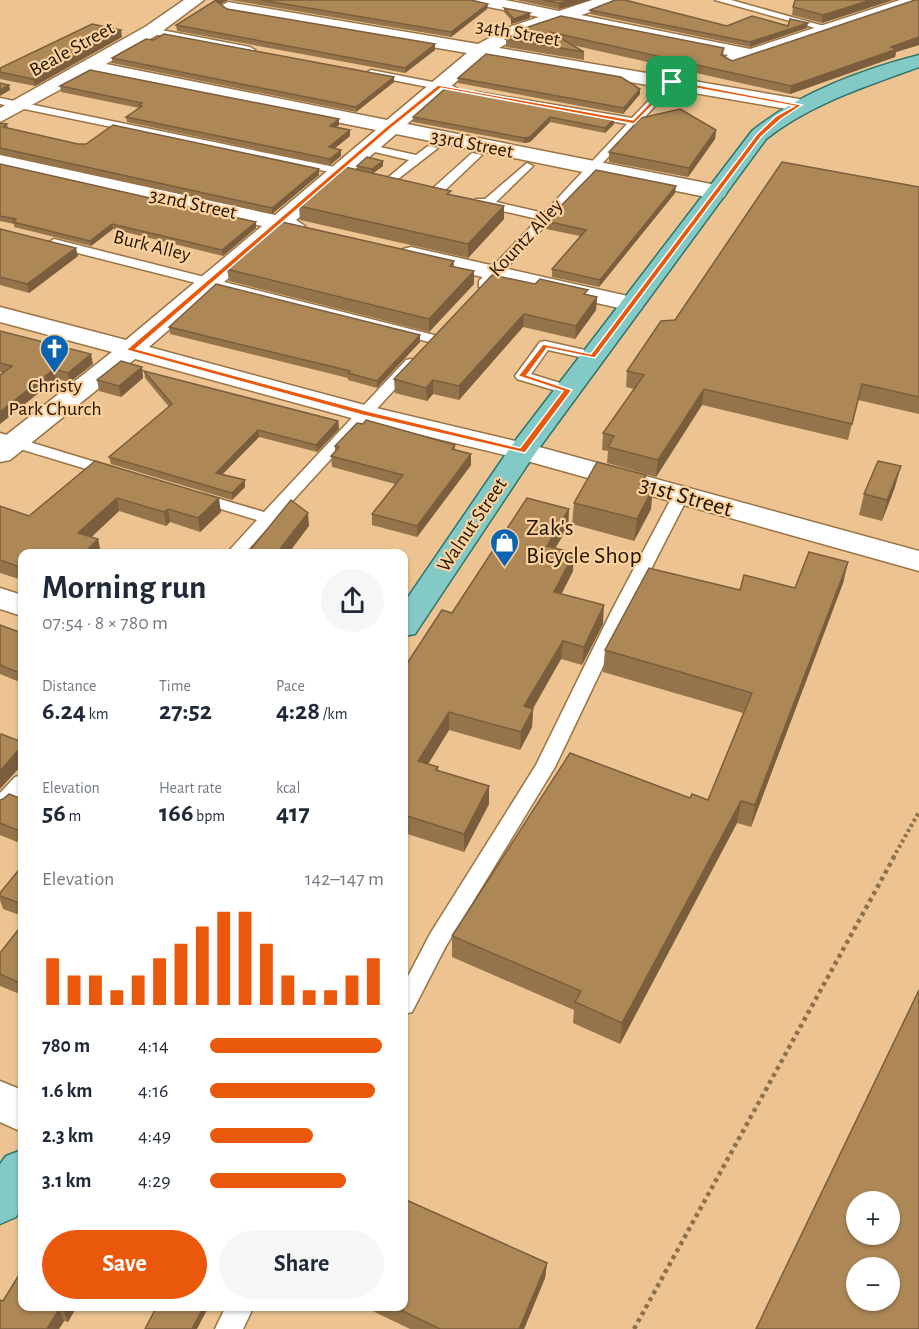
<!DOCTYPE html>
<meta charset="utf-8">
<style>
body{margin:0;font-family:"Alegreya Sans",sans-serif;background:#f6f6f7;color:#1f2937;height:100vh;display:flex;flex-direction:column;font-size:22px;white-space:nowrap}
*{box-sizing:border-box;margin:0}
p{font-size:20px;color:#747a83}
.icon{flex:none;width:33px;height:33px;fill:none;stroke:currentColor;stroke-width:2;stroke-linecap:round;stroke-linejoin:round}
.map{position:relative;flex:1;overflow:hidden}
.drawer{position:absolute;left:18px;top:549px;width:390px;height:762px;display:flex;flex-direction:column;background:#fff;border-radius:12px;box-shadow:0 2px 4px #0004}
.drawer>*{flex:none}
.tools{position:absolute;left:846px;top:1191px;display:grid;gap:12px}
.tools a{display:grid;place-items:center;width:54px;height:54px;border-radius:50%;background:#fff;box-shadow:0 2px 4px #0004;font-size:30px}
.pin{position:absolute;display:grid;place-items:center;width:51px;height:51px;color:#fff;margin:-26px;border-radius:12px;box-shadow:0 3px 9px #0006}
.round{display:grid;place-items:center;flex:none;width:63px;height:63px;border-radius:32px;background:#f6f6f7}
.head{display:flex;align-items:center;justify-content:space-between;height:102px;padding:0 24px}
h1{font-size:33px;font-weight:600;line-height:45px}
.metrics{display:grid;grid-template-columns:repeat(3,1fr);gap:9px;height:102px;padding:6px 24px}
.metrics div{display:grid;align-content:center}
.metrics b{font-size:26px;font-weight:600}
.metrics small{font-size:16px;font-weight:400}
.metrics p{font-size:16px}
.chart{height:168px;padding:12px 24px}
.chart p{display:flex;justify-content:space-between}
.chart svg{width:100%;height:108px;margin-top:6px;stroke:#ea580c;stroke-width:6}
.cta{display:flex;gap:12px;margin-top:auto;padding:12px 24px}
.cta a{flex:1;height:69px;border-radius:36px;background:#ea580c;color:#fff;font-size:24px;font-weight:600;line-height:69px;text-align:center}
.cta a+a{background:#f6f6f7;color:#1f2937}
ul{padding:0 24px;list-style:none;font-size:20px}
li{display:grid;grid-template-columns:96px 72px 1fr;align-items:center;height:45px}
li i{height:15px;border-radius:8px;background:#ea580c}
.map>svg:first-child{display:block}
.lines{fill:none;stroke-linecap:round;stroke-linejoin:round}
.service-casing{stroke:#997343;stroke-width:3}
.minor-casing{stroke:#997343;stroke-width:3}
.primary-casing{stroke:#2c736a;stroke-width:3}
.path-far1{stroke:#8d714d;stroke-width:4;stroke-dasharray:3 3;stroke-linecap:butt}
.path{stroke:#8d714d;stroke-width:4.5;stroke-dasharray:4 4;stroke-linecap:butt}
.service{fill:#fff;fill-rule:evenodd}
.minor{fill:#fff;fill-rule:evenodd}
.primary{fill:#83cac7;fill-rule:evenodd}
.wall{fill:#96744b}
.shaded-wall{fill:#7a5e3d}
.building{fill:#ae8757;stroke:#7a5e3d;stroke-width:1.5;fill-rule:evenodd}
.route{fill:#ea580c;stroke:#fff;stroke-width:1.5;fill-rule:evenodd}
.labels{text-anchor:middle;dominant-baseline:central;stroke-width:4.5;stroke-linejoin:round;paint-order:stroke}
.far-street-label{font-size:20px;fill:#241502;stroke:#fad19e}
.far-poi-label{font-size:20px;fill:#241502;stroke:#fad19e}
.street-label{font-size:24px;fill:#241502;stroke:#fad19e}
.poi-label{font-size:24px;fill:#241502;stroke:#fad19e;text-anchor:start}
</style>
<div class="map">
<svg width="919" height="1329" viewBox="0 0 919 1329">
<rect width="100%" height="100%" fill="#edc491"/>
<g class="lines">
<defs>
<g id="service">
<polygon points="715,0 731,0 831,28 826,31"/>
<polygon points="151,28 250,47 255,50 250,53 148,33 148,29"/>
<polygon points="371,70 453,86 458,89 453,92 367,75 366,73"/>
<polygon points="668,80 677,82 489,287 479,287 479,281 538,219 476,205 476,199 485,199 527,163 533,166 531,168 496,202 544,213 627,124 480,97 476,96 476,92 632,118"/>
<polygon points="0,98 354,171 360,174 354,177 0,104"/>
<polygon points="366,144 416,155 428,146 438,148 389,186 383,182 385,180 409,160 362,149 362,145"/>
<polygon points="472,153 482,155 440,195 432,195 432,189"/>
<polygon points="54,239 438,336 440,339 433,343 50,246 48,243"/>
<polygon points="545,341 598,353 600,356 593,360 548,350 531,374 573,387 575,390 573,393 563,393 517,379 515,376 540,342"/>
<polygon points="411,359 418,363 416,366 244,554 226,554 257,520 191,500 189,497 191,494 203,494 264,512 406,360"/>
<polygon points="0,433 118,469 121,472 113,477 0,443"/>
<polygon points="681,490 689,495 630,610 555,767 446,946 412,1012 404,1014 404,984 430,934 536,765 612,610 673,495"/>
<polygon points="22,775 22,794 7,811 0,813 0,793 15,777"/>
<polygon points="226,1306 254,1306 243,1329 215,1329"/>
</g>
<g id="minor">
<polygon points="184,0 204,0 157,35 106,64 387,120 467,53 228,12 219,7 228,2 478,44 512,26 539,17 473,4 470,0 505,0 559,11 592,0 618,0 615,4 581,15 750,49 900,0 919,0 919,5 730,67 721,61 728,55 561,22 524,34 499,48 799,99 809,105 799,111 485,57 407,124 716,185 724,187 727,192 724,197 716,199 396,134 296,220 305,226 302,231 294,233 284,230 149,347 372,407 532,445 919,551 919,571 513,457 355,419 135,359 10,460 0,462 0,440 112,352 0,322 0,307 126,340 262,226 0,167 0,155 275,215 376,130 91,73 0,122 0,108 145,27"/>
<polygon points="411,247 632,297 641,299 644,304 641,309 632,311 403,259 399,254 403,249"/>
<polygon points="0,588 22,595 22,616 0,609"/>
<polygon points="0,1081 22,1090 22,1132 0,1122"/>
</g>
<g id="primary">
<path d="M919,55V67C865,87 812,103 766,139L534,455L415,634L404,636V603L512,445L752,131C799,93 861,70 919,55Z"/>
<polygon points="22,1150 22,1208 16,1217 0,1224 0,1164 6,1156"/>
</g>
</defs>
<use href="#service" class="service-casing"/>
<use href="#minor" class="minor-casing"/>
<use href="#primary" class="primary-casing"/>
<polyline class="path-far1" points="893,858 919,812"/>
<polyline class="path" points="634,1329 894,857"/>
<use href="#service" class="service"/>
<use href="#minor" class="minor"/>
<use href="#primary" class="primary"/>
</g>
<g class="wall">
<polygon points="228,0 221,4 227,9 435,50 405,73 177,31 176,25"/>
<polygon points="230,0 471,0 487,9 451,37"/>
<polygon points="516,0 591,0 559,9"/>
<polygon points="893,0 822,23 792,15 793,7"/>
<polygon points="919,0 919,45 896,52 895,57 790,94 572,45 584,52 584,60 506,47 506,39 525,28 724,48 723,56 732,61"/>
<polygon points="504,8 530,13 530,18 511,24 511,20 504,12"/>
<polygon points="590,10 727,26 788,26 807,28 750,47 590,14"/>
<polygon points="122,37 35,86 0,79 0,68"/>
<polygon points="153,40 394,77 394,82 356,112 112,63 112,58"/>
<polygon points="458,78 640,89 640,94 623,114 458,83"/>
<polygon points="60,86 339,125 336,127 350,136 334,149 341,156 330,165 127,122 126,117 139,108 61,92"/>
<polygon points="447,87 614,119 614,124 605,133 550,122 530,142 524,143 413,122 413,117"/>
<polygon points="0,123 7,124 8,128 78,144 319,175 272,214 0,154"/>
<polygon points="716,130 715,139 688,177 609,162 609,152"/>
<polygon points="383,161 383,166 373,173 451,195 504,206 504,219 468,258 300,220 299,206 357,170 357,166"/>
<polygon points="0,164 256,222 256,228 223,256 113,229 91,246 14,227 14,224 0,221"/>
<polygon points="919,187 919,414 858,400 848,440 702,405 656,477 607,463 608,451 602,450 603,433 634,389 626,387 627,371 675,320"/>
<polygon points="675,193 599,287 552,277 552,269 580,236 546,229 546,221"/>
<polygon points="0,229 78,256 29,293 0,285"/>
<polygon points="454,261 454,267 474,284 429,332 229,281 227,269"/>
<polygon points="492,275 597,297 596,310 575,339 523,327 459,400 433,394 427,401 395,393 394,379"/>
<polygon points="169,327 420,335 420,342 377,388 348,380 348,378 170,334"/>
<polygon points="0,331 93,364 70,382 56,379 0,424 0,375 3,373 0,372"/>
<polygon points="142,367 143,378 121,397 99,391 97,380"/>
<polygon points="144,371 338,421 339,429 317,452 259,437 222,474 245,480 245,487 232,500 111,464 109,457 169,407 145,378"/>
<polygon points="455,445 455,450 471,454 471,465 417,537 372,525 372,514 395,484 332,467 331,456 335,452 335,446"/>
<polygon points="95,461 221,512 200,532 170,522 166,526 119,511 91,537 98,539 100,552 22,554 22,580 0,573 0,506 29,516"/>
<polygon points="646,475 645,485 651,509 634,541 572,524 574,503"/>
<polygon points="895,487 882,521 859,515 864,494"/>
<polygon points="569,509 568,527 555,548 573,571 561,594 603,624 582,665 561,659 533,709 532,727 520,750 449,730 428,764 438,767 438,771 489,804 464,852 404,833 404,668 452,613"/>
<polygon points="848,562 843,583 751,827 737,823 620,1044 573,1023 574,1010 452,957 452,936 690,798 708,800 743,713 603,672 605,650 740,590 795,588"/>
<polygon points="0,625 22,633 22,683 0,674"/>
<polygon points="22,799 22,844 0,835 0,800"/>
<polygon points="22,866 22,916 3,909 0,900 0,893"/>
<polygon points="22,925 22,995 0,986 0,953"/>
<polygon points="547,1263 545,1278 524,1329 410,1329 362,1306 404,1306"/>
<polygon points="3,1301 77,1306 68,1322 64,1321 59,1329 0,1329"/>
</g>
<g class="shaded-wall">
<polygon points="218,0 228,0 217,6 216,1"/>
<polygon points="571,0 591,0 559,9 559,3"/>
<polygon points="871,0 893,0 822,23 823,15"/>
<polygon points="488,4 487,9 451,37 451,32"/>
<polygon points="530,13 530,18 511,24 511,20"/>
<polygon points="808,23 807,28 750,47 750,42"/>
<polygon points="121,30 122,37 35,86 33,79"/>
<polygon points="919,37 919,45 896,52 895,57 790,94 791,86 891,47"/>
<polygon points="435,44 435,50 405,73 405,68"/>
<polygon points="394,77 394,82 356,112 356,107"/>
<polygon points="9,85 10,90 0,96 0,90"/>
<polygon points="640,89 640,94 623,114 624,108"/>
<polygon points="550,117 550,122 530,142 524,143 524,138"/>
<polygon points="339,119 339,125 330,132 330,126"/>
<polygon points="614,119 614,124 605,133 605,128"/>
<polygon points="350,130 350,136 329,153 329,147"/>
<polygon points="716,130 715,139 688,177 689,168"/>
<polygon points="341,150 341,156 330,165 330,159"/>
<polygon points="383,161 383,166 372,174 372,169"/>
<polygon points="319,169 319,175 272,214 272,208"/>
<polygon points="676,186 675,193 599,287 600,280"/>
<polygon points="504,206 504,219 468,258 468,244"/>
<polygon points="256,222 256,228 223,256 222,250"/>
<polygon points="112,224 113,229 91,246 90,241"/>
<polygon points="76,248 78,256 29,293 27,284"/>
<polygon points="474,271 474,284 429,332 429,319"/>
<polygon points="597,297 596,310 575,339 576,326"/>
<polygon points="524,314 523,327 459,400 459,386"/>
<polygon points="420,335 420,342 377,388 377,381"/>
<polygon points="91,354 93,364 70,382 68,373"/>
<polygon points="142,367 143,378 121,397 119,386"/>
<polygon points="54,369 56,379 0,424 0,412"/>
<polygon points="433,380 433,394 427,401 426,388"/>
<polygon points="704,389 702,405 656,477 658,460"/>
<polygon points="338,421 339,429 317,452 316,445"/>
<polygon points="258,430 259,437 217,480 216,473"/>
<polygon points="471,454 471,465 417,537 417,526"/>
<polygon points="901,466 895,487 882,521 887,500"/>
<polygon points="646,475 644,496 640,484"/>
<polygon points="245,480 245,487 232,500 232,493"/>
<polygon points="653,488 651,509 634,541 637,519"/>
<polygon points="117,498 119,511 81,547 78,533"/>
<polygon points="219,498 221,512 200,532 198,518"/>
<polygon points="168,509 170,522 166,526 164,512"/>
<polygon points="569,509 568,527 546,564 547,546"/>
<polygon points="308,513 309,526 288,554 276,554"/>
<polygon points="98,539 101,553 89,548"/>
<polygon points="574,553 573,571 553,611 554,592"/>
<polygon points="848,562 843,583 751,827 755,805"/>
<polygon points="604,605 603,624 582,665 584,647"/>
<polygon points="563,641 561,659 523,725 524,706"/>
<polygon points="533,709 532,727 520,750 521,732"/>
<polygon points="449,712 449,730 419,779 418,761"/>
<polygon points="22,746 22,765 0,789 0,771"/>
<polygon points="489,786 489,804 464,852 464,834"/>
<polygon points="741,801 737,823 620,1044 622,1023"/>
<polygon points="547,1263 545,1278 524,1329 519,1329"/>
<polygon points="65,1306 77,1306 68,1322 63,1310"/>
<polygon points="204,1306 209,1306 197,1329 192,1329"/>
<polygon points="59,1309 64,1321 59,1329 47,1329"/>
</g>
<g class="building">
<polygon points="216,0 218,0 216,1 227,9 435,44 405,68 176,25"/>
<polygon points="261,0 471,0 488,4 451,32"/>
<polygon points="543,0 571,0 559,3"/>
<polygon points="615,0 625,0 727,26 752,16 788,26 790,19 808,23 750,42 590,10"/>
<polygon points="795,0 871,0 823,15 793,7"/>
<polygon points="915,0 919,0 919,37 891,47 897,49 791,86 550,32 584,52 506,39 525,28 561,16 724,48 721,55 732,61"/>
<polygon points="504,8 530,13 511,20 513,18"/>
<polygon points="92,24 121,30 33,79 0,72 0,68"/>
<polygon points="164,34 394,77 356,107 112,58 146,39 153,40"/>
<polygon points="486,54 621,77 640,89 624,108 458,78"/>
<polygon points="90,70 339,119 330,126 350,130 329,147 341,150 330,159 126,117 142,106 139,105 142,103 60,86"/>
<polygon points="0,83 9,85 0,90"/>
<polygon points="447,87 614,119 605,128 550,117 530,137 524,138 413,117"/>
<polygon points="680,109 716,130 689,168 609,152 641,118"/>
<polygon points="0,123 7,124 3,127 78,144 86,144 113,125 319,169 272,208 0,148"/>
<polygon points="367,157 383,161 372,169 357,166"/>
<polygon points="782,162 919,187 919,397 862,384 852,424 704,389 658,460 608,447 614,436 603,433 644,375 627,371 661,321 675,320"/>
<polygon points="0,164 256,222 222,250 112,224 90,241 13,222 16,219 0,216"/>
<polygon points="345,167 451,191 447,194 504,206 468,244 299,206"/>
<polygon points="596,170 676,186 600,280 552,269 586,230 546,221"/>
<polygon points="282,222 454,261 450,266 474,271 429,319 227,269"/>
<polygon points="0,229 76,248 27,284 0,277"/>
<polygon points="492,275 535,284 540,279 588,290 584,294 597,297 576,326 524,314 459,386 433,380 426,388 394,379"/>
<polygon points="216,284 420,335 377,381 348,373 350,371 169,327"/>
<polygon points="0,331 91,354 68,373 54,369 0,412 0,375 12,366 0,363"/>
<polygon points="121,361 142,367 119,386 97,380"/>
<polygon points="144,371 338,421 316,445 258,430 216,473 245,480 232,493 109,457 172,404"/>
<polygon points="366,420 455,445 452,449 471,454 417,526 372,514 403,475 331,456 339,447 335,446 357,423 363,424"/>
<polygon points="95,461 219,498 198,518 168,509 164,512 117,498 78,533 98,539 89,548 106,554 22,554 22,568 0,560 0,506 29,516"/>
<polygon points="878,461 901,466 887,500 864,494"/>
<polygon points="597,462 646,475 640,484 653,488 637,519 574,503"/>
<polygon points="527,498 569,509 547,546 574,553 554,592 604,605 584,647 563,641 524,706 533,709 521,732 449,712 418,761 438,767 436,770 489,786 464,834 404,815 404,668 442,610 452,613"/>
<polygon points="291,500 308,513 276,554 247,554"/>
<polygon points="809,552 848,562 755,805 741,801 622,1023 575,1002 581,991 452,936 570,753 690,798 692,794 708,800 752,693 605,650 649,568 740,590 744,575 795,588"/>
<polygon points="0,625 22,633 22,674 0,665"/>
<polygon points="1,734 22,742 22,746 0,771 0,735"/>
<polygon points="9,794 22,799 22,832 0,823 0,800 3,799"/>
<polygon points="22,866 22,904 0,896 0,893"/>
<polygon points="22,925 22,984 0,974 0,953"/>
<path d="M919,990V1329H756ZM856,1202H890V1234H856ZM856,1268H890V1300H856Z"/>
<polygon points="404,1199 547,1263 519,1329 440,1329 392,1306 404,1306"/>
<polygon points="22,1270 22,1306 65,1306 63,1310 59,1309 47,1329 0,1329 0,1300 3,1301"/>
<polygon points="157,1306 204,1306 192,1329 145,1329"/>
</g>
<path class="route" d="M672,80L802,105L781,119L761,137L595,358L547,348L527,375L572,390L525,453L362,415L126,350L386,127L438,85L633,120ZM673,84L794,106L776,116L757,134L591,354L543,344L518,376L563,391L520,448L367,411L136,349L390,129L441,88L634,124Z"/>
<defs>
<symbol id="church-pin" viewBox="-11 -11 22 30"><path d="M0 17L-7.5 6A9.5 9.5 0 1 1 7.5 6Z" fill="#0a64b2" stroke="#fad19e"/><path d="M-1.2-6h2.4v3.5h3.3v2.4h-3.3V6h-2.4V-.1h-3.3v-2.4h3.3Z" fill="#fff"/></symbol>
<symbol id="shop-pin" viewBox="-11 -11 22 30"><path d="M0 17L-7.5 6A9.5 9.5 0 1 1 7.5 6Z" fill="#0a64b2" stroke="#fad19e"/><path d="M-5-2.5h2.3a2.7 3.5 0 0 1 5.4 0H5L5.5 6h-11ZM-1.5-2.5h3a1.5 2.3 0 0 0-3 0Z" fill="#fff"/></symbol>
</defs>
<g fill-rule="evenodd">
<use href="#church-pin" x="38" y="332" width="33" height="45"/>
<use href="#shop-pin" x="488" y="526" width="33" height="45"/>
</g>
<g class="labels">
<g class="far-street-label">
<text transform="translate(518 33) rotate(10)">34th Street</text>
<text transform="translate(72 49) rotate(-29)">Beale Street</text>
<text transform="translate(472 144) rotate(11)">33rd Street</text>
<text transform="translate(193 204) rotate(12)">32nd Street</text>
<text transform="translate(526 238) rotate(-47)">Kountz Alley</text>
<text transform="translate(152 246) rotate(14)">Burk Alley</text>
<text transform="translate(472 525) rotate(-56)">Walnut Street</text>
</g>
<g class="far-poi-label">
<text x="55" y="386">Christy<tspan x="55" dy="23">Park Church</tspan></text>
</g>
<g class="street-label">
<text transform="translate(686 497) rotate(16)">31st Street</text>
</g>
<g class="poi-label">
<text x="526" y="528">Zak's<tspan x="526" dy="28">Bicycle Shop</tspan></text>
</g>
</g>
</svg>
<div class="tools">
<a>+</a>
<a>−</a>
</div>
<div class="pin" style="left:672px;top:82px;background:#1e9e55"><svg class="icon" aria-label="arrive" viewBox="0 0 24 24"><path d="M6 21V4h12l-3 4 3 4H6"/></svg></div>
<section class="drawer">
<div class="head"><div><h1>Morning run</h1><p>07:54 · 8 × 780 m</p></div><a class="round"><svg class="icon" aria-label="share" viewBox="0 0 24 24"><path d="M12 15V3M7 8l5-5 5 5M5 13v7h14v-7"/></svg></a></div>
<div class="metrics">
<div><p>Distance</p><b>6.24<small> km</small></b></div>
<div><p>Time</p><b>27:52</b></div>
<div><p>Pace</p><b>4:28<small> /km</small></b></div>
</div>
<div class="metrics">
<div><p>Elevation</p><b>56<small> m</small></b></div>
<div><p>Heart rate</p><b>166<small> bpm</small></b></div>
<div><p>kcal</p><b>417</b></div>
</div>
<div class="chart"><p><span>Elevation</span>142–147 m</p>
<svg viewBox="0 0 160 44" preserveAspectRatio="none"><path d="M5 44V25M15 44V32M25 44V32M35 44V38M45 44V32M55 44V25M65 44V19M75 44V12M85 44V6M95 44V6M105 44V19M115 44V32M125 44V38M135 44V38M145 44V32M155 44V25"/></svg>
</div>
<ul>
<li><b>780 m</b>4:14<i style="width:99%"></i></li>
<li><b>1.6 km</b>4:16<i style="width:95%"></i></li>
<li><b>2.3 km</b>4:49<i style="width:59%"></i></li>
<li><b>3.1 km</b>4:29<i style="width:78%"></i></li>
</ul>
<div class="cta"><a>Save</a><a>Share</a></div>
</section>
</div>
